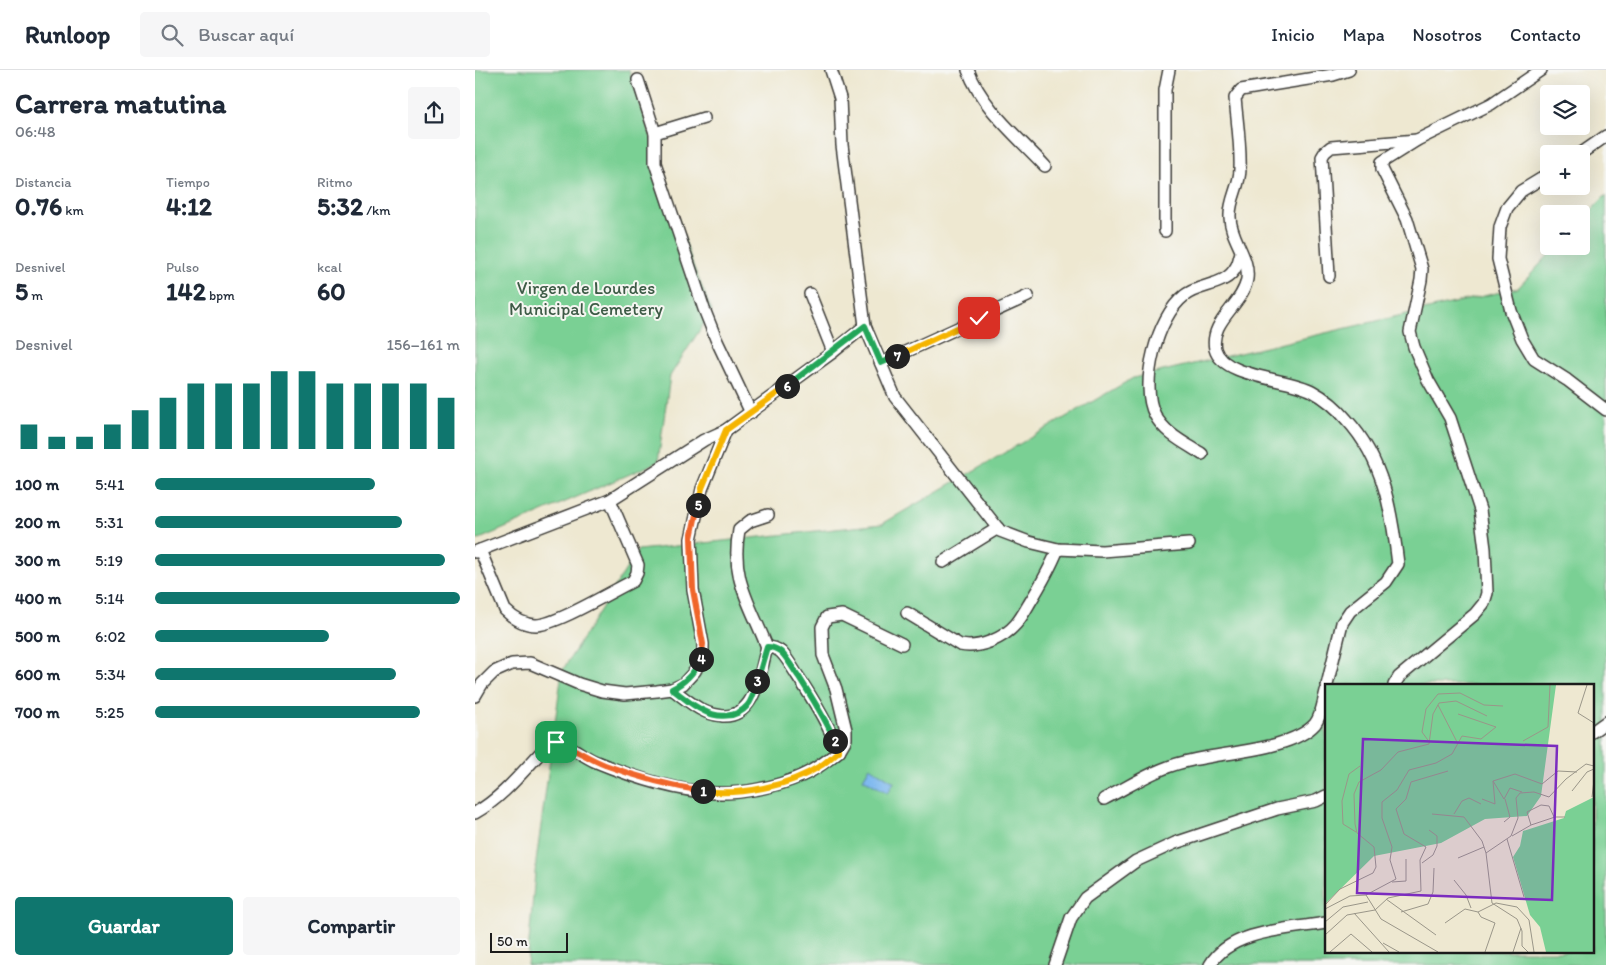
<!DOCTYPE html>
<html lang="es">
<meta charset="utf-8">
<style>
body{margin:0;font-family:Itim,sans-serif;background:#f6f6f7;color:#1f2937;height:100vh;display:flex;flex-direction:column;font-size:19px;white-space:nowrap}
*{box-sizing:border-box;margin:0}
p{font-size:16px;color:#747a83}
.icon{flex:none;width:28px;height:28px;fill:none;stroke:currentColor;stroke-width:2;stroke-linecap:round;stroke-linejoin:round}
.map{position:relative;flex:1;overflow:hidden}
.panel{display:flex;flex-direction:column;background:#fff;width:475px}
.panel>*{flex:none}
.tools{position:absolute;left:1065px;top:15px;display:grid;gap:10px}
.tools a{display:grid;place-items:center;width:50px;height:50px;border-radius:5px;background:#fff;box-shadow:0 5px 20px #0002;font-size:25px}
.scale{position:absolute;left:15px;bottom:12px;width:78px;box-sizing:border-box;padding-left:5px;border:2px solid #1c1c1c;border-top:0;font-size:14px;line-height:18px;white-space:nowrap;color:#1c1c1c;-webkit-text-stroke:4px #f6f6f2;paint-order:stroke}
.pin{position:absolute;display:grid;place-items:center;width:42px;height:42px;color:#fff;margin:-21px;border-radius:10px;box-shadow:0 2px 8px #0006}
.km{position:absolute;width:25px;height:25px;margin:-12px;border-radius:50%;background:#222;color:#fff;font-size:14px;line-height:25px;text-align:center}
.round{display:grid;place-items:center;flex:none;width:52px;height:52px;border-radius:5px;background:#f6f6f7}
.summary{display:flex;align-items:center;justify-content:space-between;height:85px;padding:0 15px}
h1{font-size:28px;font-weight:800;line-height:38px}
.metrics{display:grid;grid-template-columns:repeat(3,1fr);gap:8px;height:85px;padding:5px 15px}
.metrics div{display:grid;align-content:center}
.metrics b{font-size:25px;font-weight:800}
.metrics small{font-size:14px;font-weight:400}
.metrics p{font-size:14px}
.chart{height:140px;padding:10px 15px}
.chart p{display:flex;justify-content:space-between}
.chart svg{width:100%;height:90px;margin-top:5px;stroke:#0f766e;stroke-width:6}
.cta{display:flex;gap:10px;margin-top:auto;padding:10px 15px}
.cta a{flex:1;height:58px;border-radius:5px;background:#0f766e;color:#fff;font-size:20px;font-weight:800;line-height:58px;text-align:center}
.cta a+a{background:#f6f6f7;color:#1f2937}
ul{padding:0 15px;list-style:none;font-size:16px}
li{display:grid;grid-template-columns:80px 60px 1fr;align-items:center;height:38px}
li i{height:12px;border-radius:6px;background:#0f766e}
header{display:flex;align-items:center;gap:30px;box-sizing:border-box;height:70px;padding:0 25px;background:#fff;border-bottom:1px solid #e0e1e3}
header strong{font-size:24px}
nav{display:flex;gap:28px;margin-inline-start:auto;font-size:18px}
.search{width:350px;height:45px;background:#f6f6f7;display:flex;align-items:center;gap:12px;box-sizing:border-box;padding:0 18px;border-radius:5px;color:#747a83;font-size:19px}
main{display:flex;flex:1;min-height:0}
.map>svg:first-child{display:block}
.green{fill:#7ad094;stroke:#4b7658;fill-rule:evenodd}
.water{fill:#7db8ef;stroke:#4c6a86}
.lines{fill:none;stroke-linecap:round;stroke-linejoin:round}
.minor-casing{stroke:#3c3b37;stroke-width:14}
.minor{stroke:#fff;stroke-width:11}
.split-1-casing{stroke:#fff;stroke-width:10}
.split-2-casing{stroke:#fff;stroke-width:10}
.split-3-casing{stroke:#fff;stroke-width:10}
.split-4-casing{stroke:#fff;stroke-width:10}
.split-5-casing{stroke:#fff;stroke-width:10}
.split-6-casing{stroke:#fff;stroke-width:10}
.split-7-casing{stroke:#fff;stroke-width:10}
.split-8-casing{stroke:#fff;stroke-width:10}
.split-1{stroke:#f0652b;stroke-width:6}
.split-2{stroke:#f5b400;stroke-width:6}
.split-3{stroke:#22a559;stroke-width:6}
.split-4{stroke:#22a559;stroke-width:6}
.split-5{stroke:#f0652b;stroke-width:6}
.split-6{stroke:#f5b400;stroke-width:6}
.split-7{stroke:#22a559;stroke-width:6}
.split-8{stroke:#f5b400;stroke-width:6}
.labels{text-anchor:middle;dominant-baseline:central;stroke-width:4;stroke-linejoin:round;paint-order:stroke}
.park-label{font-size:18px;fill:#3d5b46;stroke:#f6f6f2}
.inset-road{fill:none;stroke:#9a9689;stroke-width:1}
.view{fill:#7b2cbf;fill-opacity:0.15;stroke:#7b2cbf;stroke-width:2.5}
.inset-edge{fill:none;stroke:#1c1c1c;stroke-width:2.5}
</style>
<header>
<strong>Runloop</strong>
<div class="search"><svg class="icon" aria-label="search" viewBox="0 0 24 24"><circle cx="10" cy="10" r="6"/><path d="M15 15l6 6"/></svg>Buscar aquí</div>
<nav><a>Inicio</a><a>Mapa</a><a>Nosotros</a><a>Contacto</a></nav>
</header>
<main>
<section class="panel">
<div class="summary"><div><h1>Carrera matutina</h1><p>06:48</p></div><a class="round"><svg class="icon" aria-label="share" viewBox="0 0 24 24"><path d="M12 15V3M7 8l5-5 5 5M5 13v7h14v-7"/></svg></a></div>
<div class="metrics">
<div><p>Distancia</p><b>0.76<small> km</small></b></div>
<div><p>Tiempo</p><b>4:12</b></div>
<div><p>Ritmo</p><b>5:32<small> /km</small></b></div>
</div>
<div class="metrics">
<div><p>Desnivel</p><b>5<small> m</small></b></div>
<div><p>Pulso</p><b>142<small> bpm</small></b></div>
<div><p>kcal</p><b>60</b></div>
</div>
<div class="chart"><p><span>Desnivel</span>156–161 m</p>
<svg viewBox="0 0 160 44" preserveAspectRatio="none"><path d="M5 44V32M15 44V38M25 44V38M35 44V32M45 44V25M55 44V19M65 44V12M75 44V12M85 44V12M95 44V6M105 44V6M115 44V12M125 44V12M135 44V12M145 44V12M155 44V19"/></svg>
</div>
<ul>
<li><b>100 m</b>5:41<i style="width:72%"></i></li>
<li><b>200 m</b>5:31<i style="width:81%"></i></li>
<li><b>300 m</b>5:19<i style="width:95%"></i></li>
<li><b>400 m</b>5:14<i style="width:100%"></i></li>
<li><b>500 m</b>6:02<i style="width:57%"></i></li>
<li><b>600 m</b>5:34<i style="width:79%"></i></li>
<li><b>700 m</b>5:25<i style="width:87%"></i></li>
</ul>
<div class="cta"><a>Guardar</a><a>Compartir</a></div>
</section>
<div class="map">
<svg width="1131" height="895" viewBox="0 0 1131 895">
<rect width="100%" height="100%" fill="#f6f6f2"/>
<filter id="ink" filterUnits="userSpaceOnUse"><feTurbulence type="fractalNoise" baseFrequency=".02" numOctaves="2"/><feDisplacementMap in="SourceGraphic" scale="10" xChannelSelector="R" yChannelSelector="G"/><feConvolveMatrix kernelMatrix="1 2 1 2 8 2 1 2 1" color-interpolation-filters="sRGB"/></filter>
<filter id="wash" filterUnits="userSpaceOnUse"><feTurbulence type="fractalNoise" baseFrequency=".0096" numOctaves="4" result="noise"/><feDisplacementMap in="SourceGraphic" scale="20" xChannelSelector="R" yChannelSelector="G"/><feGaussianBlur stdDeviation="1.12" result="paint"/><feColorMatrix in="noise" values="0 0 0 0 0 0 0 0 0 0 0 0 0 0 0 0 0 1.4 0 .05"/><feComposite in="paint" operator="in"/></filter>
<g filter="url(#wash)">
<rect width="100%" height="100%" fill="#eee8d1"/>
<g class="green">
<polygon points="0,0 154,0 219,198 237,241 195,306 183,392 0,471"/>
<path d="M1131,125V895H52L61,792L87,601L163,480L407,454L658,308L1043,218L1082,176H1106V151ZM851,615H1117V881H851Z"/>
</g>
<polygon class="water" points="395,697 419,712 413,723 388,709"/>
</g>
<g filter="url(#ink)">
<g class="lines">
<defs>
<g id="minor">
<polyline points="356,0 365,28 367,75 390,256 420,327 525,461 554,472 583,479 627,481 714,474"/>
<path d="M493,0C507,38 543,67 570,96"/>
<polyline points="163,10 180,63 180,93 229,239 241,269 276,343"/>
<polyline points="180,63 229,48"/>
<polyline points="1105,84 1131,66"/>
<polyline points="1074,104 1046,121 1032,138 1025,157 1023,189 1036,241 1047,269 1059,289 1092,310 1131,340"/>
<polyline points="690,161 690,20 694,0"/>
<polyline points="854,206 847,87 850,82 856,77 942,70"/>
<polyline points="335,224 358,282"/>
<polyline points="406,293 553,226"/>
<path d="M727,384C710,373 690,364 680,345C664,315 682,247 709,226C724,213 751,217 761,197C764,193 764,187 766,183"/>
<path d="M5,480L30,540C38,548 49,555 61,555C81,555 137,521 158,511L162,503L163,495L135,430"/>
<polyline points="0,482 135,430 229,370 251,360"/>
<polyline points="468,492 523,458"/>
<path d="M432,543L485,575C504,579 528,569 541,554C546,548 550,541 554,534C565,516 575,499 583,479"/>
<path d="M292,577C275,533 255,509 264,460L275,451L293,445"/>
<path d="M852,615L867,553L875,541L911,512L923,494C917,443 909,390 872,350C863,339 850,328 837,321C814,308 748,308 740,279C734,251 768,235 772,209C775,187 755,168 755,147C754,130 765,116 765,99C766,76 762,51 760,28L766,20L858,5L874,0"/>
<polyline points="919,615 924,607 1000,544 1009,533 1012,523 1010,479 1005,440 975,348 953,310 939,277 935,262 946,210 947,199 932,149 907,99 907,92 942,70 1016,34 1066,0"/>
<polyline points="0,626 7,614 19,602 37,594 55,593 104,614 127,621 150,624 182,621 197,619 208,614 220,601 228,586 228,574 218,520 216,469 227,419 251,360 358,282 390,256"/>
<polyline points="1117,662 1131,652"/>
<polyline points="364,681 371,669 371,660 361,619 348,585 347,557 352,547 367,545 427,574"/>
<path d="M629,729C655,716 680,699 709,692C744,682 816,681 840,654C847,645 848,632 851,621"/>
<path d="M0,743C30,726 50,698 74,674C90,669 105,685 119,691C155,706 201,721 240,723C266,724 302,717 326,706C340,700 352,691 364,681C353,654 338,629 322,605C317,597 312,588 306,582C301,578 297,577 292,577C285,602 281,647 248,646C242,645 234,644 229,641C218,636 207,626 197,619"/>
<polyline points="580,895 596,848 610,828 661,791 700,773 802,739 841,731 851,726"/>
<path d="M735,895C755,860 815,859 851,853"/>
</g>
</defs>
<use href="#minor" class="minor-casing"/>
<use href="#minor" class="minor"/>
</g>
</g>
<g class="lines" filter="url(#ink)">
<defs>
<path id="split-1" d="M81,672C98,677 113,689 130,695C162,707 195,716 228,721"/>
<path id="split-2" d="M228,721C264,726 315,716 345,696C352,692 357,686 364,681L360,671"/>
<path id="split-3" d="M282,611L292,577C297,577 301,578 306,582C313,589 318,599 324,607C337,628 351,649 360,671"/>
<path id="split-4" d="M226,589C219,603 211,612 197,619C207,626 217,636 229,641C242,648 262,648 272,636C278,630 280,619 282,611"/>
<polyline id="split-5" points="223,435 216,468 218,520 228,574 226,589"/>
<polyline id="split-6" points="223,435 227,418 251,360 312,316"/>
<polyline id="split-7" points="312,316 390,256 406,293 422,286"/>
<polyline id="split-8" points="422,286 504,248"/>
</defs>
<use href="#split-1" class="split-1-casing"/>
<use href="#split-2" class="split-2-casing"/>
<use href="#split-3" class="split-3-casing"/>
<use href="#split-4" class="split-4-casing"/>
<use href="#split-5" class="split-5-casing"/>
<use href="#split-6" class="split-6-casing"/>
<use href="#split-7" class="split-7-casing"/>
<use href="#split-8" class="split-8-casing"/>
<use href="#split-1" class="split-1"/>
<use href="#split-2" class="split-2"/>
<use href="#split-3" class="split-3"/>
<use href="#split-4" class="split-4"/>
<use href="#split-5" class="split-5"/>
<use href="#split-6" class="split-6"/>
<use href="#split-7" class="split-7"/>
<use href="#split-8" class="split-8"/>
</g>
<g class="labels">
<g class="park-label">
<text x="111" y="218">Virgen de Lourdes<tspan x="111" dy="21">Municipal Cemetery</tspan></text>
</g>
</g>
<g transform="translate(850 614)">
<rect width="269" height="269" fill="#eee8d1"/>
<path d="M0,1H231L216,112L202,132L160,135L116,159L49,172L0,220ZM269,113V268H221L215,243L205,231L188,173L195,162L198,147L239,134L241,127Z" fill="#7ad094"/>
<path class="inset-road" d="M262,1L253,29L269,39M113,21L132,58M198,57L223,43L225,1M105,59L97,48L101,25L113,10L135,9L159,21L178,22M247,107L262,88L269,85M197,108L185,104L179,115L168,97L190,90L217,100L233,87L252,88M267,113L269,96M157,115L170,120L168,97M107,130L139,133L157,157L161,169L167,219L192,235L197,247V262L203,268M129,130L137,117L144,114L156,120M179,138L185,133L180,115M206,141L202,128L216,121L224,122L229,133M31,148L18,140L17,117L24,90L35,82M187,152L206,141L230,133H240M182,155L199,213M161,169L186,152L193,134L191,114L195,109L209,108L224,113L241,95L261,80L269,82M133,174L159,163M97,179L108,171L112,162V152L104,146M129,196L141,211L146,224M67,198L81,197V175M41,211L56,235L113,268M61,215L111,251M0,221L15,205L48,189L51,183L49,163L32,149L30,140L29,110L34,98L56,86L73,68L104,60L108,30L114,19L131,17L162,32M0,225L25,212L41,211L71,195L65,176L67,163L57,134V118L72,106L84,86L111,79L127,70L137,52L156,55L171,43L133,30M76,228L103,220L108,208L109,184M29,229L64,268M0,238L18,223L43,218M120,239L140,225L153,228M0,251L22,231L50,226L63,214L96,207L95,176L101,163L79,150L71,125L81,115L86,98L123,87M58,259L74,268M5,268L26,250L47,268M160,268L170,239L156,233L153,228L171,219L192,223L204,236L209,268M188,268L196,244"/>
<path class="view" d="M38,55L232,62L227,216L32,209Z"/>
<rect width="269" height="269" class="inset-edge"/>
</g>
</svg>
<div class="tools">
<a><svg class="icon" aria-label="layers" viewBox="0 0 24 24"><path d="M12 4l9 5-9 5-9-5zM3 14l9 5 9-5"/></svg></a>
<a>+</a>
<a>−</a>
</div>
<div class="scale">50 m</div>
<div class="pin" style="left:81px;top:672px;background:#1e9e55"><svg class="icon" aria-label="arrive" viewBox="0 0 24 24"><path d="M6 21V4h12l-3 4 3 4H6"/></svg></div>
<div class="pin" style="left:504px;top:248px;background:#d93025"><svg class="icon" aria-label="check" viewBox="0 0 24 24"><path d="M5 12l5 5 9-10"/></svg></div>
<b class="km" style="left:228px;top:721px">1</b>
<b class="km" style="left:360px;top:671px">2</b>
<b class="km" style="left:282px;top:611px">3</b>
<b class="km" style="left:226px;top:589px">4</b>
<b class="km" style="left:223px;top:435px">5</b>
<b class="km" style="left:312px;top:316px">6</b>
<b class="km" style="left:422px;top:286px">7</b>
</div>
</main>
